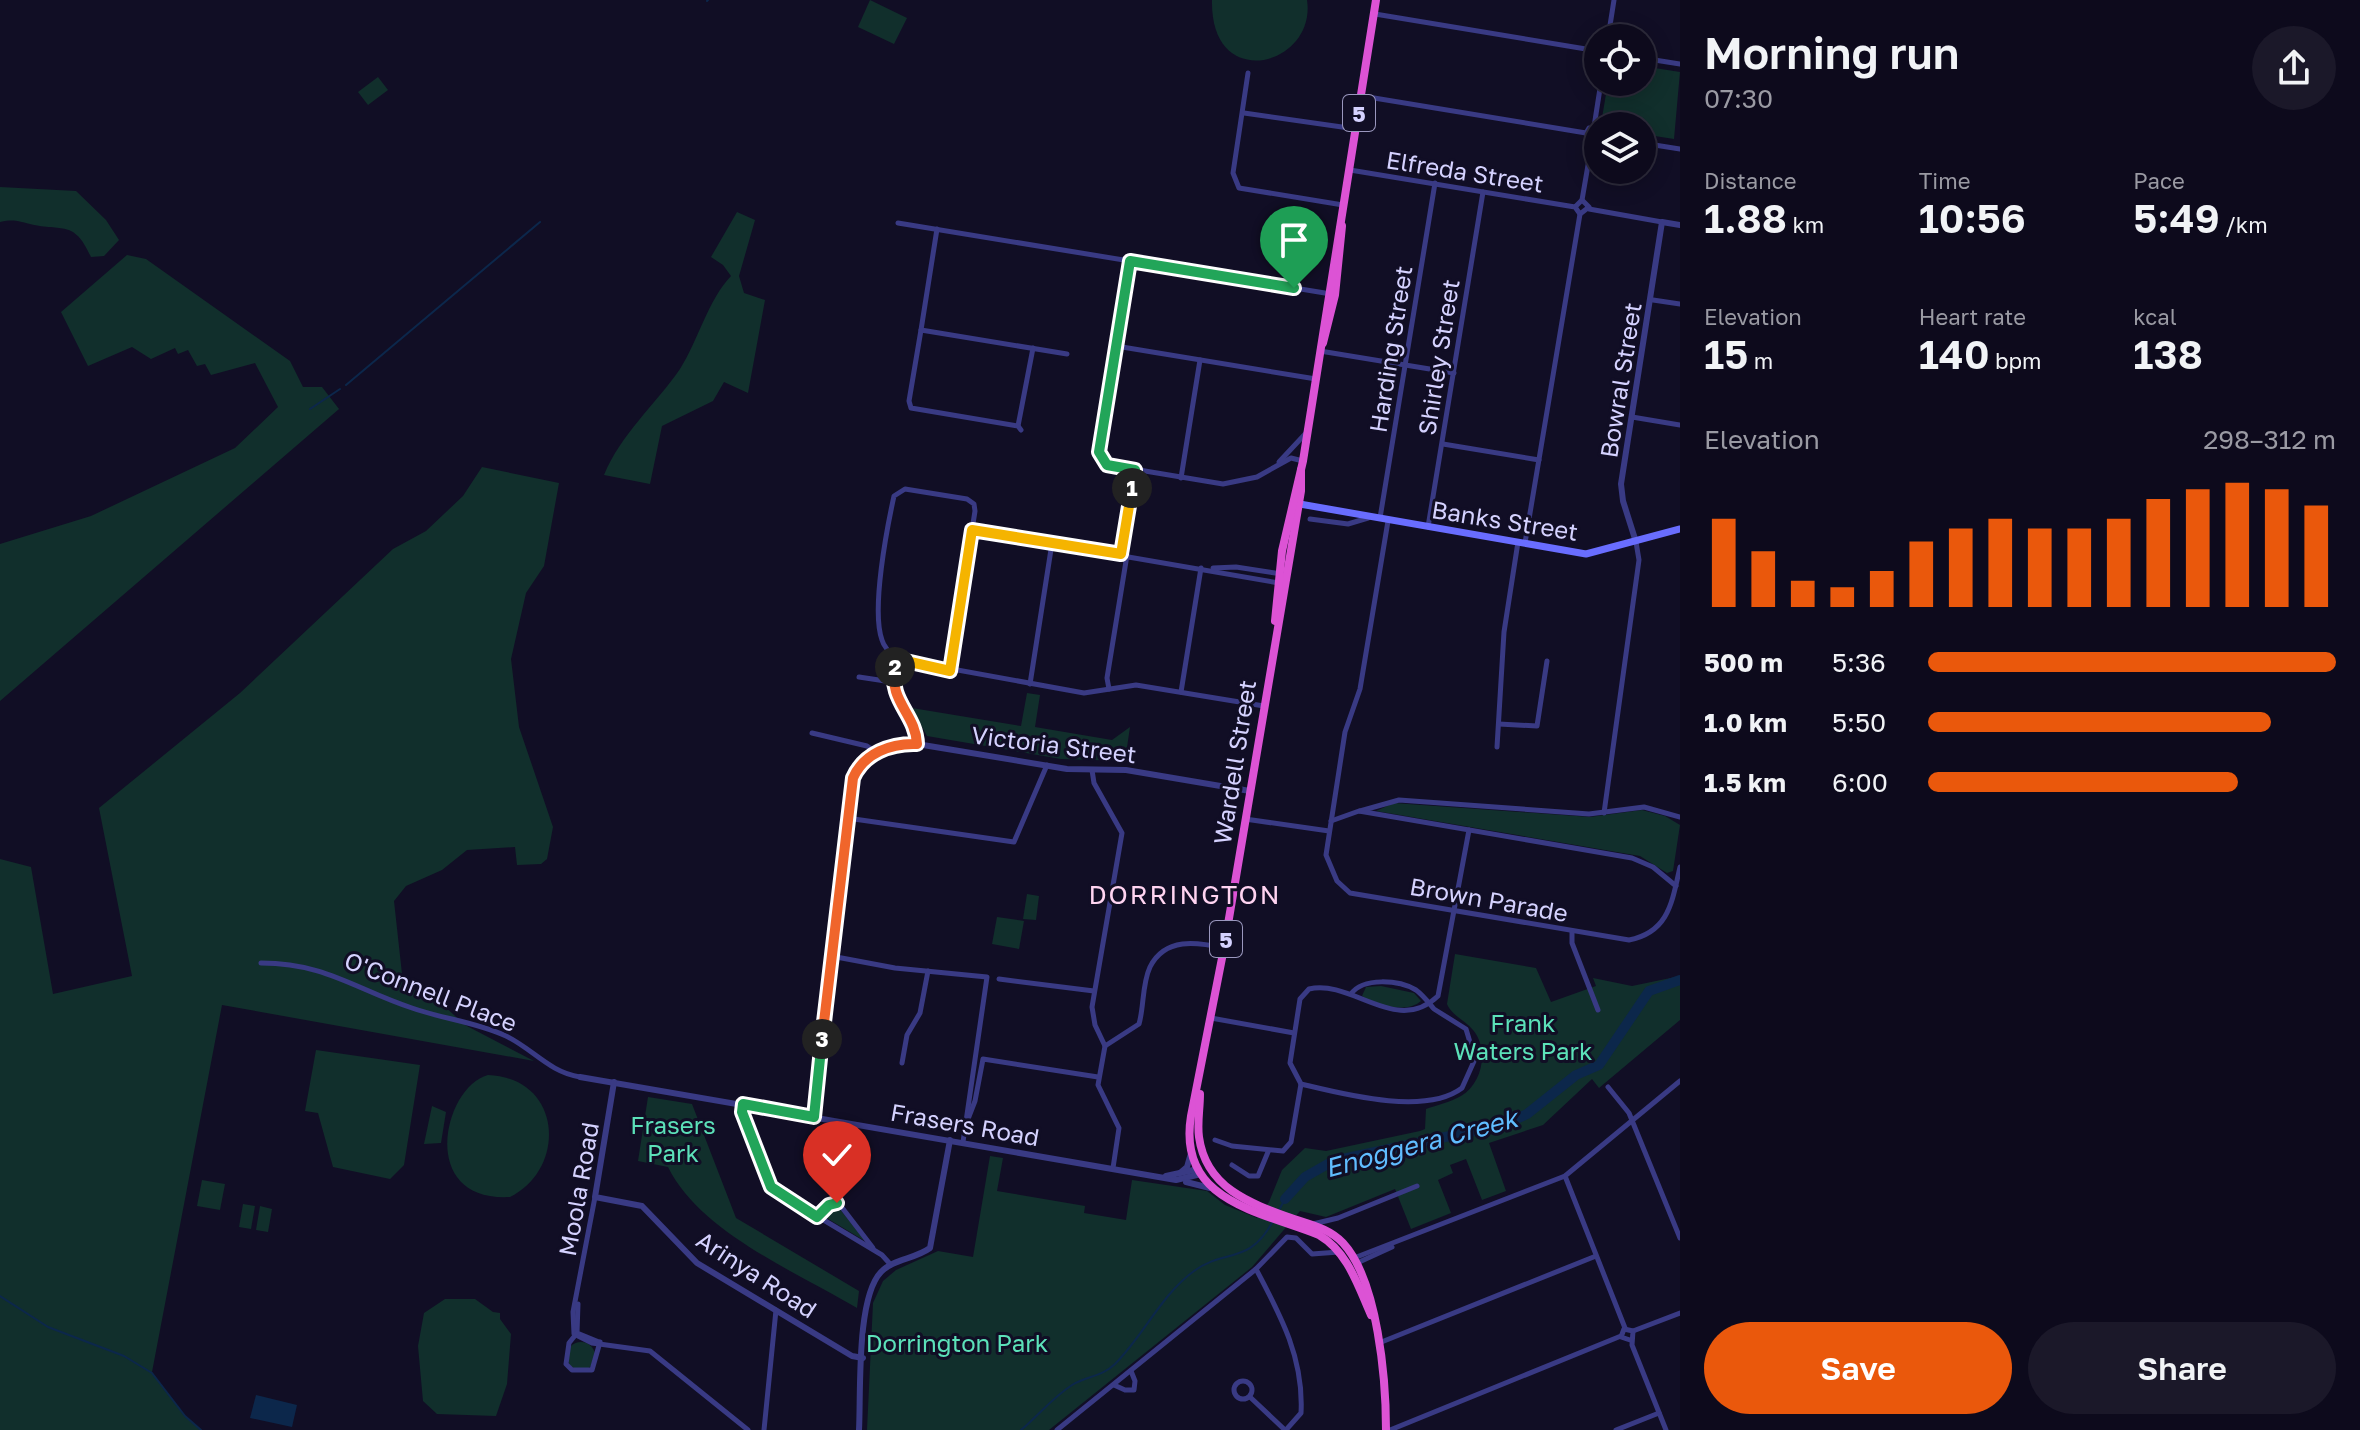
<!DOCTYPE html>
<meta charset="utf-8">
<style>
body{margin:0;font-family:"Golos Text",sans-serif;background:#1b1829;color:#f1f3f6;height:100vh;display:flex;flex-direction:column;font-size:30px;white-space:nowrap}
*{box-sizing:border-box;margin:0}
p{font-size:26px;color:#9a9aa3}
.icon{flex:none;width:44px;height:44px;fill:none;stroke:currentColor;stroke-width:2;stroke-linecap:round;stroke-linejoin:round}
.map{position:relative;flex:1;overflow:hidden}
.drawer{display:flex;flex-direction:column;background:#0d0a1c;width:680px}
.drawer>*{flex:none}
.controls{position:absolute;left:1584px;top:24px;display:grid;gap:16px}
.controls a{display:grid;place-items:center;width:72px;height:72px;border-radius:50%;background:#0d0a1c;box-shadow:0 4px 20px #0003,0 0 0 2px #2d2b3b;font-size:40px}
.pin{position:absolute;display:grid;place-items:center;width:68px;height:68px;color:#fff;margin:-82px -34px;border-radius:50% 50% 50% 0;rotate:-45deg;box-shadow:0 0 8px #0007}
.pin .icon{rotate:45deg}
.km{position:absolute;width:40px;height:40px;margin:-20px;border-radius:50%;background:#222;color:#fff;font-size:22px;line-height:40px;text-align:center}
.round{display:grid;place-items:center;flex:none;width:84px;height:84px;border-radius:42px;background:#1b1829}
.headline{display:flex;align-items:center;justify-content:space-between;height:136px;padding:0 24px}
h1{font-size:44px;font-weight:600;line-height:60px}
.figures{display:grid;grid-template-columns:repeat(3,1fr);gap:12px;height:136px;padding:8px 24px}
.figures div{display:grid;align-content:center}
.figures b{font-size:40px;font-weight:600}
.figures small{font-size:22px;font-weight:400}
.figures p{font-size:22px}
.chart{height:224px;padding:16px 24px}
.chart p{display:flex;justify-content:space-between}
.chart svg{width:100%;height:144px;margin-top:8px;stroke:#ea580c;stroke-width:6}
.primary-button{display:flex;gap:16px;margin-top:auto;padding:16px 24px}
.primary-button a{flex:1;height:92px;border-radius:48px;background:#ea580c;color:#fff;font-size:32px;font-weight:600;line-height:92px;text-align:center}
.primary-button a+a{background:#1b1829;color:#f1f3f6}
ul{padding:0 24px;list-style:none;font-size:26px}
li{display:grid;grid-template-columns:128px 96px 1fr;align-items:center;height:60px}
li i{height:20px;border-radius:10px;background:#ea580c}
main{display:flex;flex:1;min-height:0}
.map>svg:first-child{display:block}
.green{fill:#112f2c}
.water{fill:#0c274b}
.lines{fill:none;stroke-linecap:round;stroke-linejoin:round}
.stream{stroke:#0c274b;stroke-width:2}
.river{stroke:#0c274b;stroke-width:10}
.minor{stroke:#393a84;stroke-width:5}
.tertiary{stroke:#393a84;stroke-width:6}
.secondary{stroke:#696dff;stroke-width:7}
.trunk{stroke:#dc53d5;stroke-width:8}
.split-1-casing{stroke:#fff;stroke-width:16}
.split-2-casing{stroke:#fff;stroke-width:16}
.split-3-casing{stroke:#fff;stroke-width:16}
.split-4-casing{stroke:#fff;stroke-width:16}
.split-1{stroke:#22a559;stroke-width:10}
.split-2{stroke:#f5b400;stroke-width:10}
.split-3{stroke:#f0652b;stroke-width:10}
.split-4{stroke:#22a559;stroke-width:10}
.labels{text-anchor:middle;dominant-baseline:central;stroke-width:6;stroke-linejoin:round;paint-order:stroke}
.shield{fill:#110e25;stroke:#9a97be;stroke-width:2}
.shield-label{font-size:22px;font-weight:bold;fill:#d5d2ff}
.street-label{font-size:24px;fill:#d5d2ff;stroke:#110e25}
.park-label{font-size:24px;fill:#5ce1b9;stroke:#110e25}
.neighbourhood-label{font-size:26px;letter-spacing:2px;fill:#ffd4f1;stroke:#110e25}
.water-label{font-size:26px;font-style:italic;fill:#60bdff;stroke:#110e25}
</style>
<main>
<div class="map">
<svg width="1680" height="1430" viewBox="0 0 1680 1430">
<rect width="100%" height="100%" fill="#110e25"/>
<g class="green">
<polygon points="870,0 907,18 894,44 858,27"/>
<path d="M1212,0H1307C1317,65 1210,95 1212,0Z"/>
<polygon points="1642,66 1680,72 1674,139 1642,134 1642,126 1601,124 1608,82 1642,82"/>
<polygon points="378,77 388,90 368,105 358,92"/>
<path d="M0,187L76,191L106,220L119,240L104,256L91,257C74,219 63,232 30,224C17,221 14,219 0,222Z"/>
<path d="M737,212L755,220L739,276L744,293L765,300L748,393L724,382L713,401L662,426L650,484L604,475C621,434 655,405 680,369C698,341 708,300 731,276L723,265L711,257Z"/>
<polygon points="127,255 146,259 290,361 303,387 322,387 339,409 0,701 0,544 91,516 235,448 278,407 255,363 211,375 205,364 197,366 188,350 178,354 175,348 151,359 132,347 88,366 61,312"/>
<polygon points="482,467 559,483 544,566 526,593 511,659 519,727 553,827 547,859 541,864 517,865 515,847 467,850 442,870 406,886 394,901 403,983 443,1005 465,1025 534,1061 222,1005 152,1372 185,1416 201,1430 0,1430 0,859 31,867 53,994 132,976 99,808 240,693 393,549 426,531 463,496"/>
<polygon points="1027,693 1040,695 1035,727 1112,740 1130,727 1125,761 1061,759 927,736 912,708 1021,726"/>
<polygon points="1394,803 1590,817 1642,810 1665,816 1680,825 1673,871 1667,873 1640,856 1376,811"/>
<polygon points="1027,894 1039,896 1036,920 1023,919"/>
<polygon points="997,917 1024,921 1019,949 992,944"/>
<path d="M1455,954L1536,968L1551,1002L1596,986L1593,978L1632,986L1680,976V1020L1599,1088L1592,1079L1543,1125L1489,1143L1506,1191L1482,1200L1466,1159L1450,1165L1453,1173L1438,1180L1451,1213L1411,1229L1395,1189L1326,1217L1300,1211L1252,1267L1049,1430H867L873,1303L883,1281L896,1270L938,1251L973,1257L990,1156L1003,1158L997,1191L1085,1206L1084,1213L1126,1220L1132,1180L1207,1191L1225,1205L1257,1218L1269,1202L1282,1170L1305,1148L1326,1151L1420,1131L1425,1129L1426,1109C1437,1105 1451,1102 1461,1096C1483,1083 1489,1049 1473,1030C1465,1020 1452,1016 1447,1004Z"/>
<path d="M1381,986L1414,993L1421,1001C1407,1014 1376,1005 1362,996L1366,987Z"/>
<polygon points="316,1050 420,1065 404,1165 390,1179 333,1167 318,1113 305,1111"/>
<path d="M488,1075C563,1078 567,1169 510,1197C417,1202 443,1087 488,1075Z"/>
<path d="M648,1097L692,1104L736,1218L859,1291L857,1308C796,1272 700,1232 668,1167L638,1161Z"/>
<polygon points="432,1106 446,1112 441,1143 424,1144"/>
<polygon points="202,1180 225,1184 220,1210 197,1206"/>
<polygon points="243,1204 255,1206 251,1229 239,1227"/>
<polygon points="260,1206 272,1209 268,1232 256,1230"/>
<polygon points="831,1207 839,1208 865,1241 825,1217"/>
<polygon points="445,1299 475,1299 493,1312 500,1313 500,1319 511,1334 507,1384 496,1416 437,1414 423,1401 418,1346 424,1313"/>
<circle cx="581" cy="1356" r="14"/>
</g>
<polygon class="water" points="256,1395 297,1405 292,1427 250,1418"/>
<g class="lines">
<g class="stream">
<polyline points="707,1 708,0"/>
<polyline points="346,385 540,222"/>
<polyline points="310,409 340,389"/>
<polyline points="1278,1212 1285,1199"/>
<polyline points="0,1296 48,1327 124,1356 152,1373 185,1416 201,1430"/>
<path d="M1021,1430C1039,1415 1052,1398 1072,1385C1086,1376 1102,1377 1115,1364C1144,1335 1161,1295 1194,1271C1225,1248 1249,1266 1273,1221"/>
</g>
<polyline class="river" points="1285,1199 1305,1177 1333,1161 1506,1124 1527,1114 1576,1075 1599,1065 1649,991 1680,980"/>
<g class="minor">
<polyline points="1375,14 1598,51"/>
<polyline points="1608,38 1614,0"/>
<polyline points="1642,58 1680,64"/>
<polyline points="1248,73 1233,173 1239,188 1343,205"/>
<polyline points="1362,96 1586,133"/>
<polyline points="1244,113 1356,129"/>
<polyline points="1594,127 1601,82"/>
<polyline points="1586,133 1590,141 1598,140"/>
<polyline points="1586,133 1589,128 1598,129"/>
<polyline points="1642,143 1680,149"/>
<polyline points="1350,170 1575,207 1580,214 1589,207 1582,200 1575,207"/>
<polyline points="1582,200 1592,142"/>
<polyline points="1589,209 1662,222"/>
<polyline points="898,223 1331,294"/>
<polyline points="937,229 921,330 1067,354"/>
<polyline points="1130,261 1099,450 1101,459 1109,465 1223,484 1257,477 1291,458 1303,461"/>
<polyline points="1653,300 1680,304"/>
<polyline points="921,330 909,401 911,408 1018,426 1021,430"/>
<polyline points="1116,346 1316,379"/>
<polyline points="1320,351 1454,373"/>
<polyline points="1632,417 1680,425"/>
<polyline points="1018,426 1033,348"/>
<polyline points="1443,444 1539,460"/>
<polyline points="1279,462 1307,432"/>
<polyline points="1181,478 1200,360"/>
<polyline points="1380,518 1435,183"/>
<polyline points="1310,519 1348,524 1368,518"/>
<path d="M1388,521L1360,689L1345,732L1326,855L1337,881L1350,893L1629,940C1669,932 1672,902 1680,867"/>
<polyline points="1428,527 1483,192"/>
<polyline points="972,530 1279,583"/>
<polyline points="1525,543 1580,214"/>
<polyline points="1121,554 1135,470"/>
<polyline points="1213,568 1236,567 1282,574"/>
<path d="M897,659C891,654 884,648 882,640C871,610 887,528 894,496L905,489L967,499L974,504L975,511L950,671"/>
<polyline points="859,677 892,682"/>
<polyline points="1030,684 1052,543"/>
<polyline points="1109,689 1107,678 1127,555"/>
<polyline points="1181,692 1201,568"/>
<polyline points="1499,724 1537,726 1547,661"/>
<polyline points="812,733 867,746 876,752"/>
<path d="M917,744C917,710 885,707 897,659L1084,693L1136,685L1264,706"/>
<polyline points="1497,747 1504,632 1518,542"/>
<polyline points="1092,770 1094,783 1122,833 1092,1007 1095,1025 1105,1046"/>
<polyline points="1360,811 1399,800 1589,814 1644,807 1680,817"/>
<polyline points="1604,813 1639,560 1636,542"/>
<polyline points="847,818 1014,842 1047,765"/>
<polyline points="1245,819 1329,831"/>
<polyline points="1331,821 1359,811 1632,858 1653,867 1676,886"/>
<polyline points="1572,932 1572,943 1598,1010"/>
<polyline points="831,956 895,968 987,977 963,1142"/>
<path d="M261,963C325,963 355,989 412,1008C443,1019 476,1022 506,1036C533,1049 549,1072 580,1077"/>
<polyline points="999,979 1094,991"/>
<path d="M1351,994C1363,977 1399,980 1416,990C1423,995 1429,1003 1434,1009L1466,1029L1475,1059L1462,1088C1425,1116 1343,1094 1301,1084L1290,1063L1300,999L1309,989C1353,979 1396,1036 1438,996L1469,830"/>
<polyline points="1211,1018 1294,1033"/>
<polyline points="902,1063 907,1035 920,1013 928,971"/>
<polyline points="1608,1087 1629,1113 1680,1238"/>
<polyline points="743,1104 742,1115 772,1189 882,1255 891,1265"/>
<polyline points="968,1119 975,1101 983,1059 1098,1077"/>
<polyline points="1215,1140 1232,1146 1283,1151 1291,1142 1301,1084"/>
<polyline points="1232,1165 1249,1176 1258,1176 1268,1152"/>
<path d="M1113,1168L1119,1128L1098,1085L1105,1046L1139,1024C1144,1007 1142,984 1150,967C1165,937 1197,942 1224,948"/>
<polyline points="1565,1176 1625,1328"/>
<polyline points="595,1197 573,1312 574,1334 592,1343 650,1351 748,1430"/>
<polyline points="817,1217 829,1205 840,1205 873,1248"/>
<polyline points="1313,1224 1338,1218 1417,1186"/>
<polyline points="1354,1258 1565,1176 1680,1081"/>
<polyline points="1357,1263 1392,1247"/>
<path d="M1256,1269C1281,1316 1304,1359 1301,1413L1286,1430"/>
<polyline points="578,1304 577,1333 599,1342"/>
<polyline points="1633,1331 1680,1313"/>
<polyline points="577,1333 569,1343 566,1364 572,1370 592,1370 600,1342"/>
<polyline points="1630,1340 1621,1337 1624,1329 1633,1331 1632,1345 1666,1430"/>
<polyline points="1379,1343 1596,1256"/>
<circle cx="1243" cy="1390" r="9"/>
<polyline points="1114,1385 1125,1390 1134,1390 1135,1381 1131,1371"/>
<polyline points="1250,1397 1285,1430"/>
<polyline points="764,1430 776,1310"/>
<polyline points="1057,1430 1256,1269 1287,1237 1296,1238 1312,1254 1339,1252"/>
<polyline points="1390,1430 1621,1336"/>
<polyline points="1616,1430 1659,1413"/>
</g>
<g class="tertiary">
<polyline points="1636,542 1623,501 1621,484 1662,222 1680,225"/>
<polyline points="580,1077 1176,1180 1201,1174"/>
<polyline points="614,1082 595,1197 642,1206 697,1263 852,1356 863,1358"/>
<polyline points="814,1117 852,783 857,769 871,755 917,744 1067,769 1126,770 1250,791"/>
<polyline points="1180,1173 1187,1167 1191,1153"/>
<polyline points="1166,1176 1198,1169"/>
<polyline points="1186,1182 1210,1188"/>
<path d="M859,1430C861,1394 856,1298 881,1272C893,1259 915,1259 930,1248L950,1140"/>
</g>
<polyline class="secondary" points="1294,503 1586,554 1680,529"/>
<g class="trunk">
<polyline points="1323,343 1335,295 1342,226"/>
<path d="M1301,470V491L1224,948L1191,1116C1177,1201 1259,1211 1319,1235C1348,1252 1358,1286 1371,1315"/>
<polyline points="1275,621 1282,551 1303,461 1376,0"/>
<path d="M1200,1094C1200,1109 1197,1123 1199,1137C1206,1189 1252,1204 1294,1219C1312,1225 1330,1229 1343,1243C1378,1281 1386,1380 1386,1430"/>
</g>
</g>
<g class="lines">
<defs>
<polyline id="split-1" points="1132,488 1135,470 1107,465 1099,452 1130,261 1294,288"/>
<polyline id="split-2" points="895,667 897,659 950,671 972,530 1121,554 1132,488"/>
<path id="split-3" d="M822,1039L853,778C864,753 891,743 917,744C916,714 888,701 895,667"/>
<polyline id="split-4" points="822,1039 814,1117 743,1104 742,1112 771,1187 817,1217 829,1205 837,1203"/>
</defs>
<use href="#split-1" class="split-1-casing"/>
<use href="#split-2" class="split-2-casing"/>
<use href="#split-3" class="split-3-casing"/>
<use href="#split-4" class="split-4-casing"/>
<use href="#split-1" class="split-1"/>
<use href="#split-2" class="split-2"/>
<use href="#split-3" class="split-3"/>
<use href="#split-4" class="split-4"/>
</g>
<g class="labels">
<g class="shield">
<rect x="1343" y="95" width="32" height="36" rx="6"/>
<rect x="1210" y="921" width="32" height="36" rx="6"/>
</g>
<g class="shield-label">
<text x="1359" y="113">5</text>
<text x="1226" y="939">5</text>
</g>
<g class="street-label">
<text transform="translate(1465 171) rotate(9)">Elfreda Street</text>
<text transform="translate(1390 349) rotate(-81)">Harding Street</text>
<text transform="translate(1438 357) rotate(-81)">Shirley Street</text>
<text transform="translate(1620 380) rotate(-81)">Bowral Street</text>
<text transform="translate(1505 520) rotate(9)">Banks Street</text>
<text transform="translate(1054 744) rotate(7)">Victoria Street</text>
<text transform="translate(1234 762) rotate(-81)">Wardell Street</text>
<text transform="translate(1489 899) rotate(10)">Brown Parade</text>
<text transform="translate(431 991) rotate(21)">O'Connell Place</text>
<text transform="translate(965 1124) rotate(10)">Frasers Road</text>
<text transform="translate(578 1189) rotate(-80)">Moola Road</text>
<text transform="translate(757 1274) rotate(33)">Arinya Road</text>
</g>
<g class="park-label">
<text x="1523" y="1022">Frank<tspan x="1523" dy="28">Waters Park</tspan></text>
<text x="673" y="1124">Frasers<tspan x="673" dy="28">Park</tspan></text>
<text x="957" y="1342">Dorrington Park</text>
</g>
<g class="neighbourhood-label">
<text x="1185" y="894">DORRINGTON</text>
</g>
<g class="water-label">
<text transform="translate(1421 1143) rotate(-15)">Enoggera Creek</text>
</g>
</g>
</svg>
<div class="controls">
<a><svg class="icon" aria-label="locate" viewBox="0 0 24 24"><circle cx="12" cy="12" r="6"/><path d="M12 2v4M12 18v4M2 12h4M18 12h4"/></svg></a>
<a><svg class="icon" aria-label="layers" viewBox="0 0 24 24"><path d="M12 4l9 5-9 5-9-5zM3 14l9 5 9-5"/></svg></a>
</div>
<div class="pin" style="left:1294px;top:288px;background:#1e9e55"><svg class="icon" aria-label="arrive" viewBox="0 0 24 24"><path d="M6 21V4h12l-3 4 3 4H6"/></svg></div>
<div class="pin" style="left:837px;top:1203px;background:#d93025"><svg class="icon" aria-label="check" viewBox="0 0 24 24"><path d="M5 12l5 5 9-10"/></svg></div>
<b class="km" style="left:1132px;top:488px">1</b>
<b class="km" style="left:895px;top:667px">2</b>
<b class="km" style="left:822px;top:1039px">3</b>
</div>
<section class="drawer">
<div class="headline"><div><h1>Morning run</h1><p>07:30</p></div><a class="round"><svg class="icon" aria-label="share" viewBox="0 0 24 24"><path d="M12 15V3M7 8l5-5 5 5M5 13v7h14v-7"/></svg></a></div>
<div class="figures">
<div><p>Distance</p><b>1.88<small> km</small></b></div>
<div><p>Time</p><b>10:56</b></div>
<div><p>Pace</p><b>5:49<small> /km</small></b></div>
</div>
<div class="figures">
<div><p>Elevation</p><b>15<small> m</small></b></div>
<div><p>Heart rate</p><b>140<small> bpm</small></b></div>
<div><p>kcal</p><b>138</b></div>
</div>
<div class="chart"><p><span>Elevation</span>298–312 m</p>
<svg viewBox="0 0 160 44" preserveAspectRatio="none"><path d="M5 44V17M15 44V27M25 44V36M35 44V38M45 44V33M55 44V24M65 44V20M75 44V17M85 44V20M95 44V20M105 44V17M115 44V11M125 44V8M135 44V6M145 44V8M155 44V13"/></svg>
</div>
<ul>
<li><b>500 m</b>5:36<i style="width:100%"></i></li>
<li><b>1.0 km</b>5:50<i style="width:84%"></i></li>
<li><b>1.5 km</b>6:00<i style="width:76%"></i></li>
</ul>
<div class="primary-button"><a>Save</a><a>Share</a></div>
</section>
</main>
